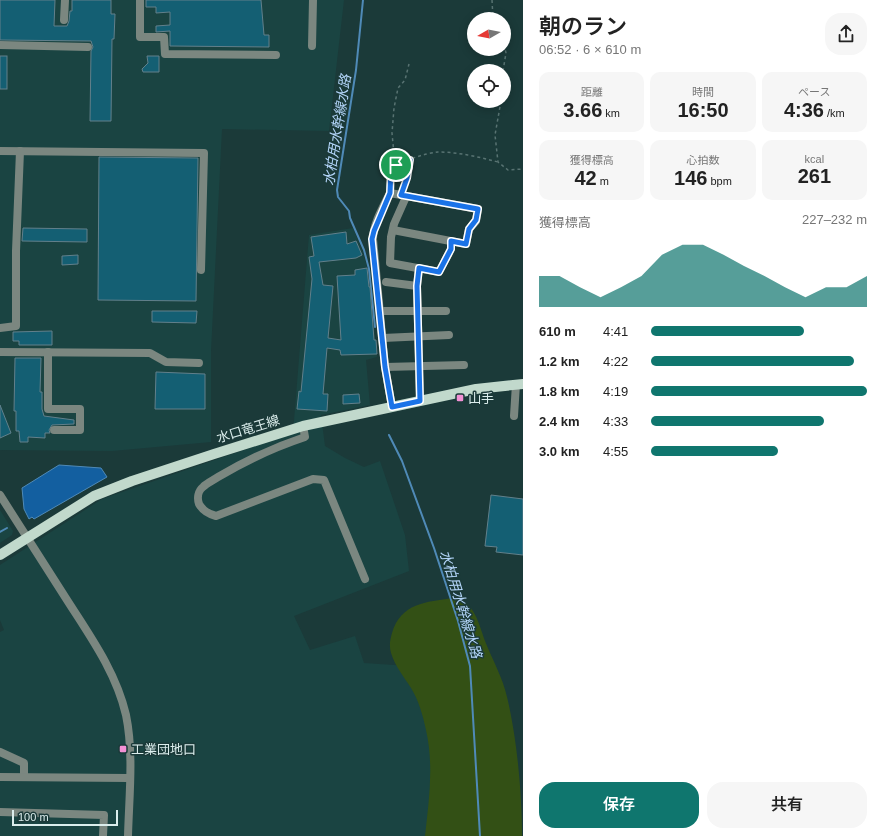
<!DOCTYPE html>
<html lang="ja">
<meta charset="utf-8">
<style>
body{margin:0;font-family:Helvetica,"Noto Sans JP",sans-serif;background:#f6f6f6;color:#222;height:100vh;display:flex;flex-direction:column;font-size:15px;white-space:nowrap}
*{box-sizing:border-box;margin:0}
p{font-size:13px;color:#767676}
.icon{flex:none;width:22px;height:22px;fill:none;stroke:currentColor;stroke-width:2;stroke-linecap:round;stroke-linejoin:round}
.map{position:relative;flex:1;overflow:hidden}
.drawer{display:flex;flex-direction:column;background:#fff;width:360px}
.drawer>*{flex:none}
.needle{width:26px;rotate:261deg}
.tools{position:absolute;left:467px;top:12px;display:grid;gap:8px}
.tools a{display:grid;place-items:center;width:44px;height:44px;border-radius:50%;background:#fff;box-shadow:0 2px 10px #0003;font-size:20px}
.scale{position:absolute;left:12px;bottom:10px;width:106px;box-sizing:border-box;padding-left:4px;border:2px solid #dbedec;border-top:0;font-size:11px;line-height:14px;white-space:nowrap;color:#dbedec;-webkit-text-stroke:3px #1b3a39;paint-order:stroke}
.pin{position:absolute;display:grid;place-items:center;width:34px;height:34px;color:#fff;margin:-17px;border:2px solid #fff;border-radius:50%;box-shadow:0 1px 4px #0007}
.round{display:grid;place-items:center;flex:none;width:42px;height:42px;border-radius:16px;background:#f6f6f6}
.summary{display:flex;align-items:center;justify-content:space-between;height:68px;padding:0 16px}
h1{font-size:22px;font-weight:600;line-height:30px}
.stats{display:grid;grid-template-columns:repeat(3,1fr);gap:6px;height:68px;padding:4px 16px}
.stats div{display:grid;align-content:center;border-radius:10px;background:#f6f6f6;text-align:center}
.stats b{font-size:20px;font-weight:600}
.stats small{font-size:11px;font-weight:400}
.stats p{font-size:11px}
.chart{height:112px;padding:8px 16px}
.chart p{display:flex;justify-content:space-between}
.chart svg{width:100%;height:72px;margin-top:4px;fill:#0f766e;opacity:.7}
.action{display:flex;gap:8px;margin-top:auto;padding:8px 16px}
.action a{flex:1;height:46px;border-radius:16px;background:#0f766e;color:#fff;font-size:16px;font-weight:600;line-height:46px;text-align:center}
.action a+a{background:#f6f6f6;color:#222}
ul{padding:0 16px;list-style:none;font-size:13px}
li{display:grid;grid-template-columns:64px 48px 1fr;align-items:center;height:30px}
li i{height:10px;border-radius:5px;background:#0f766e}
main{display:flex;flex:1;min-height:0}
.map>svg:first-child{display:block}
.built{fill:#1a4442}
.green{fill:#335015}
.water{fill:#135fa0;stroke:#4f8ab7}
.lines{fill:none;stroke-linecap:round;stroke-linejoin:round}
.stream{stroke:#4f8ab7;stroke-width:2}
.building{fill:#145f73;stroke:#62808b}
.path{stroke:#587372;stroke-width:1.5;stroke-dasharray:3 3;stroke-linecap:butt}
.minor{stroke:#7b8780;stroke-width:8}
.major{stroke:#c1d9cc;stroke-width:10}
.route-casing{stroke:#fff;stroke-width:8}
.route{stroke:#1a73e8;stroke-width:5}
.poi-dot{fill:#f391d5;stroke:#1b3a39;stroke-width:1.5}
.labels{text-anchor:middle;dominant-baseline:central;stroke-width:3;stroke-linejoin:round;paint-order:stroke}
.poi-label{font-size:13px;fill:#dbedec;stroke:#1b3a39;text-anchor:start}
.street-label{font-size:13px;fill:#dbedec;stroke:#1b3a39}
.water-label{font-size:14px;font-style:italic;fill:#b3d5f9;stroke:#1b3a39}
</style>
<main>
<div class="map">
<svg width="523" height="836" viewBox="0 0 523 836">
<rect width="100%" height="100%" fill="#1b3a39"/>
<g class="built">
<polygon points="0,0 344,0 329,131 222,129 211,351 211,442 112,451 0,450"/>
<polygon points="353,228 362,250 368,270 377,357 366,360 370,405 321,415 325,446 345,458 364,467 380,461 405,535 409,571 294,616 310,650 355,636 364,663 439,668 442,836 0,836 0,632 4,630 0,620 0,565 102,499 293,433 309,235"/>
<polygon points="0,510 13,531 12,535 0,543"/>
</g>
<path class="green" d="M453,598C474,600 479,624 485,641C492,659 503,678 507,697C517,738 522,794 522,836H425C429,800 434,766 426,730C423,716 419,701 411,688C404,677 395,666 391,653C389,646 390,640 392,633C401,603 426,602 453,598Z"/>
<polygon class="water" points="59,465 101,468 107,477 34,519 32,517 29,519 24,509 22,488"/>
<g class="lines">
<g class="stream">
<polyline points="363,0 356,70 337,190 338,197 349,211 350,218 364,250 369,269 375,327"/>
<polyline points="389,435 402,461 434,548 458,621 470,666 480,836"/>
<polyline points="0,532 7,528"/>
</g>
</g>
<g class="building">
<polygon points="0,0 55,0 54,26 67,26 69,21 70,11 72,11 72,0 111,0 111,14 115,14 114,39 112,39 111,121 90,121 91,51 93,47 91,41 0,40"/>
<polygon points="146,0 261,0 264,35 269,35 269,47 170,46 170,31 156,32 156,26 170,25 170,12 156,13 156,7 146,7"/>
<rect x="0" y="56" width="7" height="33"/>
<polygon points="147,56 159,56 159,72 143,72 142,69 148,63"/>
<polygon points="99,157 198,158 196,301 98,300"/>
<polygon points="23,228 87,229 87,242 22,241"/>
<polygon points="346,232 347,244 356,241 362,255 356,258 319,262 323,285 333,286 328,338 341,340 337,276 355,275 355,270 367,268 369,287 370,287 374,340 376,340 377,354 341,355 340,350 327,348 323,394 328,394 327,411 297,409 299,391 301,392 312,279 309,257 314,256 311,237"/>
<polygon points="78,255 78,264 62,265 62,256"/>
<polygon points="152,311 197,311 196,323 152,322"/>
<polygon points="52,331 52,345 19,345 19,341 13,341 13,332"/>
<polygon points="15,358 41,358 40,392 42,392 42,409 44,416 74,420 74,424 52,425 49,430 50,433 45,433 45,438 28,437 28,442 20,442 19,431 16,431 16,411 14,411"/>
<polygon points="156,372 205,374 205,409 155,409"/>
<polygon points="359,394 360,403 343,404 343,395"/>
<polygon points="0,405 11,433 0,438"/>
<polygon points="491,495 523,499 523,555 496,552 497,547 485,546"/>
</g>
<g class="lines">
<g class="path">
<polyline points="492,0 493,19"/>
<polyline points="503,71 506,53 504,44"/>
<polyline points="501,101 495,135 498,162 508,170 523,169"/>
<polyline points="395,165 392,133 394,108 398,88 405,80 409,64"/>
<path d="M390,186V173L393,165C405,161 425,153 438,152C458,152 479,157 498,162"/>
<polyline points="404,188 407,178 410,161"/>
</g>
<g class="minor">
<polyline points="140,0 140,37 164,37 165,54 276,55"/>
<polyline points="64,20 65,0"/>
<polyline points="0,45 88,47"/>
<polyline points="312,46 313,0"/>
<polyline points="0,151 204,153 201,270"/>
<polyline points="406,197 394,224 391,237 390,263 439,272 451,249 451,241"/>
<polyline points="419,268 417,286 420,401"/>
<polyline points="386,282 417,286"/>
<polyline points="381,311 446,311"/>
<polyline points="0,328 16,326 16,251 20,151"/>
<polyline points="383,338 449,335"/>
<polyline points="0,352 150,353 166,362 199,363"/>
<polyline points="48,352 48,409 80,409 80,430 54,430"/>
<polyline points="385,367 464,365"/>
<path d="M392,407L385,367L373,239C373,224 383,207 390,193L478,209L476,221L469,229L466,244L393,230"/>
<polyline points="514,416 516,384"/>
<path d="M303,426L305,437C275,447 245,461 218,477C214,480 207,483 203,487C198,491 197,498 199,504C203,511 208,514 216,516L313,479L324,480L365,579"/>
<path d="M0,495C22,530 45,565 67,600C90,636 116,672 126,715C134,754 129,797 128,836"/>
<polyline points="0,752 24,763 24,776"/>
<polyline points="0,777 129,778"/>
<polyline points="0,812 104,815 103,836"/>
</g>
<polyline class="major" points="0,555 94,496 132,481 214,454 303,426 476,389 523,384"/>
</g>
<g class="lines">
<defs>
<polygon id="route" points="410,160 407,178 401,195 478,209 476,220 469,229 466,244 451,241 451,249 439,272 419,268 417,286 420,401 392,407 385,367 372,239 374,231 390,193 391,168 393,165"/>
</defs>
<use href="#route" class="route-casing"/>
<use href="#route" class="route"/>
</g>
<g class="poi-dot">
<rect x="456" y="394" width="8" height="8" rx="2"/>
<rect x="119" y="745" width="8" height="8" rx="2"/>
</g>
<g class="labels">
<g class="poi-label">
<text x="468" y="398">山手</text>
<text x="131" y="749">工業団地口</text>
</g>
<g class="street-label">
<text transform="translate(248 429) rotate(-17)">水口竜王線</text>
</g>
<g class="water-label">
<text transform="translate(337 130) rotate(-81)">水柏用水幹線水路</text>
<text transform="translate(461 604) rotate(73)">水柏用水幹線水路</text>
</g>
</g>
</svg>
<div class="tools">
<a><svg class="needle" viewBox="-14 -14 28 28"><path d="M0-13l5 13h-10z" fill="#e53935"/><path d="M0 13l5-13h-10z" fill="#767676"/></svg></a>
<a><svg class="icon" aria-label="locate" viewBox="0 0 24 24"><circle cx="12" cy="12" r="6"/><path d="M12 2v4M12 18v4M2 12h4M18 12h4"/></svg></a>
</div>
<div class="scale">100 m</div>
<div class="pin" style="left:396px;top:165px;background:#1e9e55"><svg class="icon" aria-label="arrive" viewBox="0 0 24 24"><path d="M6 21V4h12l-3 4 3 4H6"/></svg></div>
</div>
<section class="drawer">
<div class="summary"><div><h1>朝のラン</h1><p>06:52 · 6 × 610 m</p></div><a class="round"><svg class="icon" aria-label="share" viewBox="0 0 24 24"><path d="M12 15V3M7 8l5-5 5 5M5 13v7h14v-7"/></svg></a></div>
<div class="stats">
<div><p>距離</p><b>3.66<small> km</small></b></div>
<div><p>時間</p><b>16:50</b></div>
<div><p>ペース</p><b>4:36<small> /km</small></b></div>
</div>
<div class="stats">
<div><p>獲得標高</p><b>42<small> m</small></b></div>
<div><p>心拍数</p><b>146<small> bpm</small></b></div>
<div><p>kcal</p><b>261</b></div>
</div>
<div class="chart"><p><span>獲得標高</span>227–232 m</p>
<svg viewBox="0 0 160 44" preserveAspectRatio="none"><path d="M0 44V25L10 25L20 32L30 38L40 32L50 25L60 12L70 6L80 6L90 12L100 19L110 25L120 32L130 38L140 32L150 32L160 25V44z"/></svg>
</div>
<ul>
<li><b>610 m</b>4:41<i style="width:71%"></i></li>
<li><b>1.2 km</b>4:22<i style="width:94%"></i></li>
<li><b>1.8 km</b>4:19<i style="width:100%"></i></li>
<li><b>2.4 km</b>4:33<i style="width:80%"></i></li>
<li><b>3.0 km</b>4:55<i style="width:59%"></i></li>
</ul>
<div class="action"><a>保存</a><a>共有</a></div>
</section>
</main>
